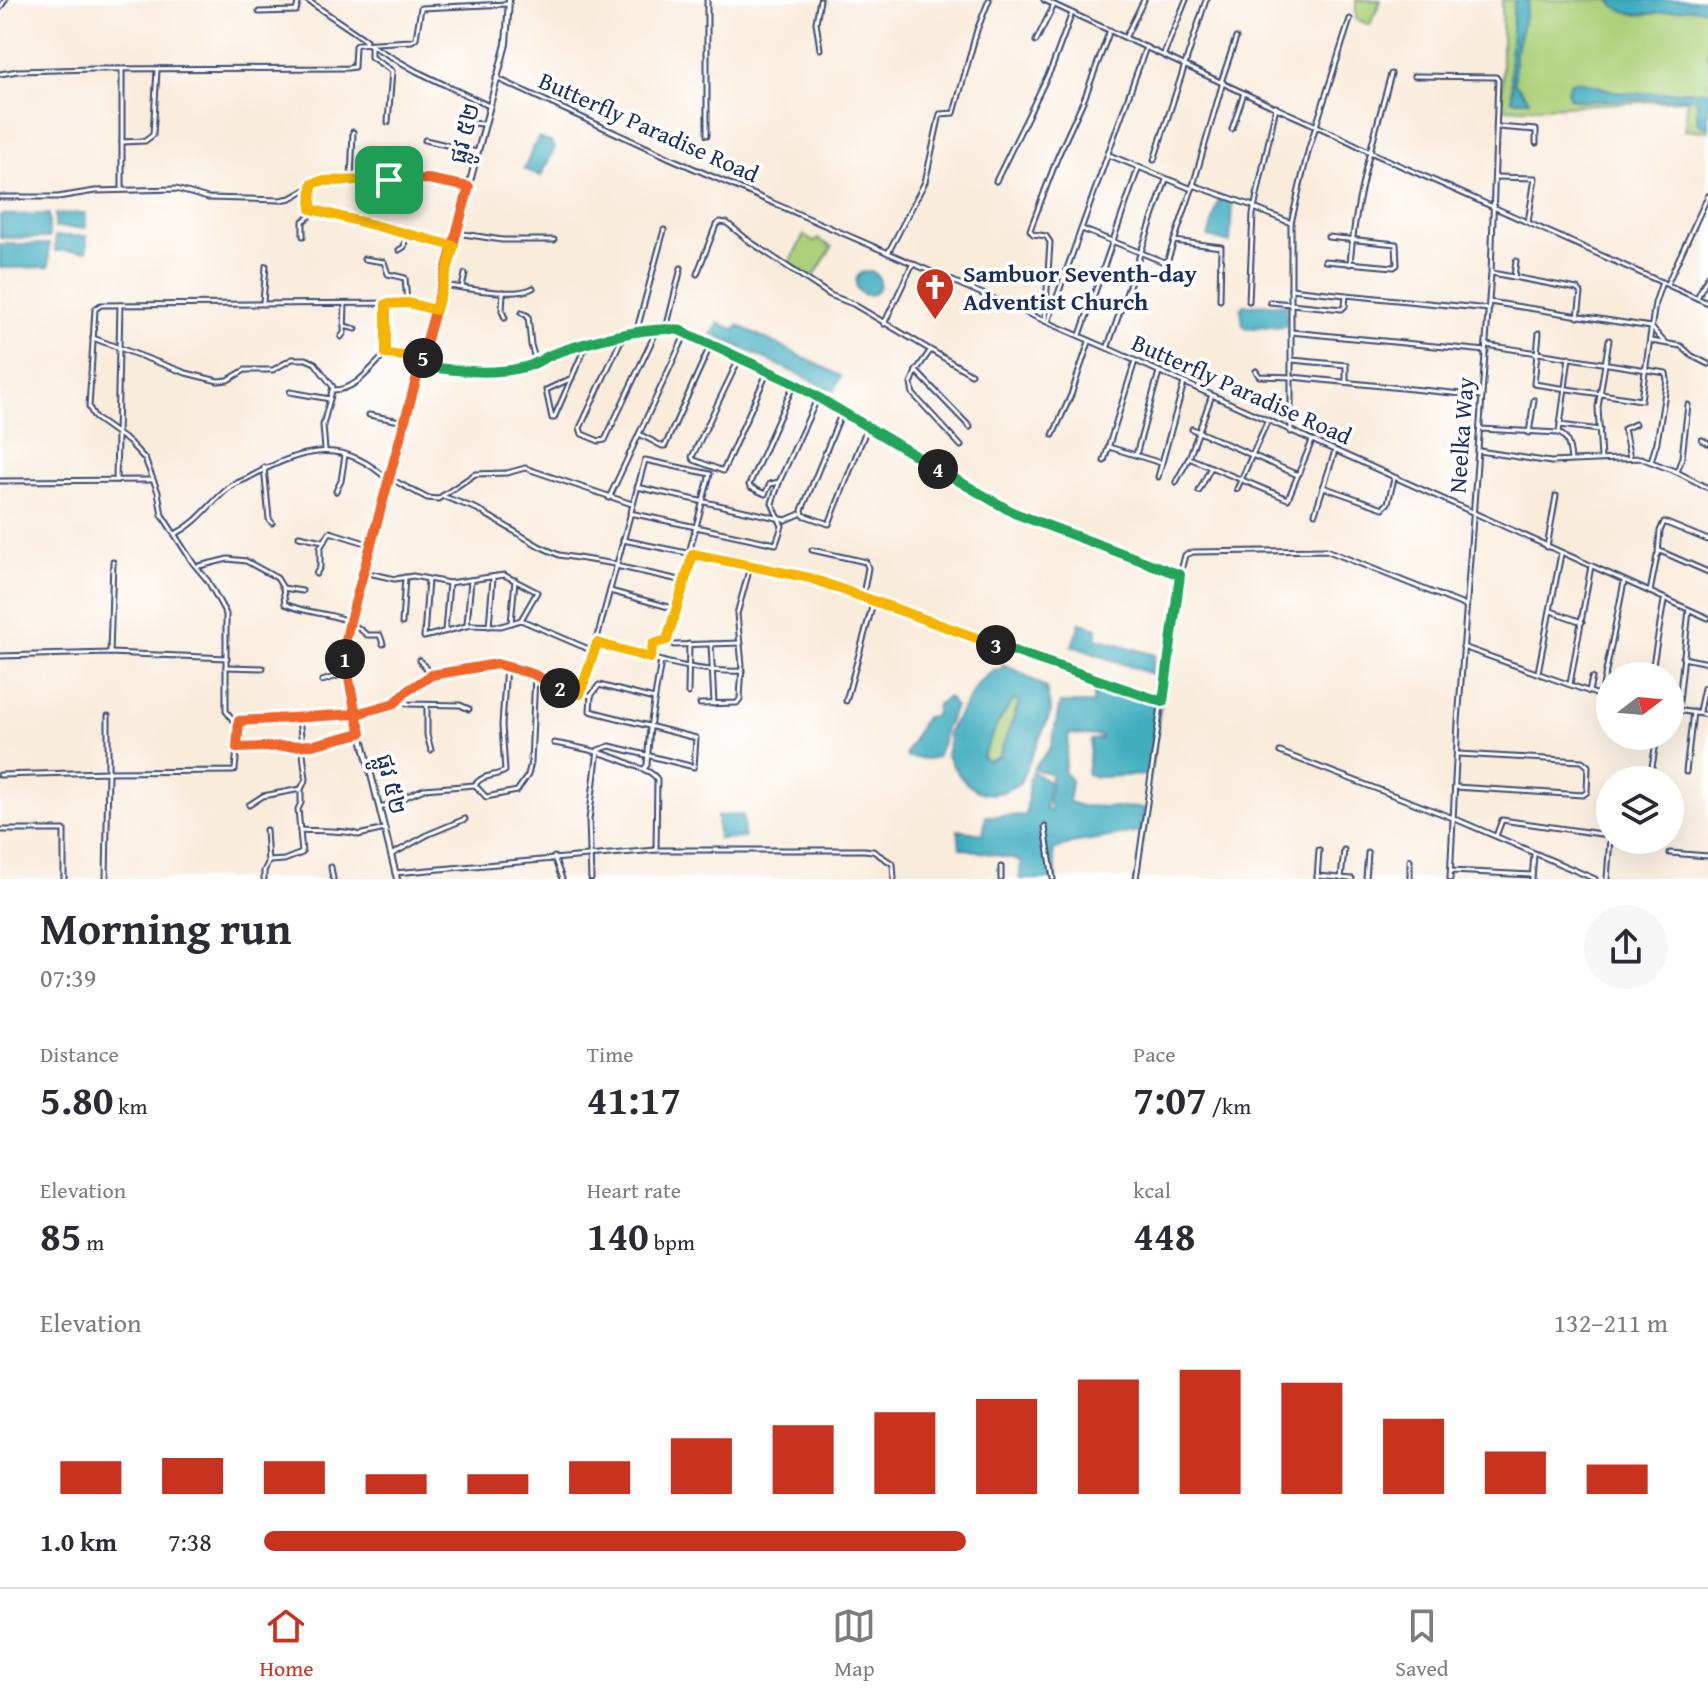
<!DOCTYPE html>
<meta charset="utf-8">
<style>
body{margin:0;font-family:"Gentium Book Plus","Noto Sans Khmer",serif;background:#f7f7f7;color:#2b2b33;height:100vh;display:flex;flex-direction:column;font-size:30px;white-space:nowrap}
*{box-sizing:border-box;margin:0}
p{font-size:26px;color:#7c7c81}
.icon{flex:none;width:44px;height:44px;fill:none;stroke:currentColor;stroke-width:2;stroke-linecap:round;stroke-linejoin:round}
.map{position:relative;height:879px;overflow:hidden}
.drawer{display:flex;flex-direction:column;background:#fff;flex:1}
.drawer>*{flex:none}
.needle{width:52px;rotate:74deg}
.tools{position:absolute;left:1596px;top:662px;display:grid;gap:16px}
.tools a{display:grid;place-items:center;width:88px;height:88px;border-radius:50%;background:#fff;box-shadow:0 8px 32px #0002;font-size:40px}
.pin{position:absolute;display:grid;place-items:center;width:68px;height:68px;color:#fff;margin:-34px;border-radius:16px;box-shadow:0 4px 12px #0006}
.km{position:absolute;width:40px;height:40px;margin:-20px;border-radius:50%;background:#222;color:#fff;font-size:22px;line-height:40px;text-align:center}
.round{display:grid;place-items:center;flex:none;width:84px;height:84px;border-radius:42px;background:#f7f7f7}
.summary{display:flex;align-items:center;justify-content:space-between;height:136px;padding:0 40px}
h1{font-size:44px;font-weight:600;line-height:60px}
.metrics{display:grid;grid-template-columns:repeat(3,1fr);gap:12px;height:136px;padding:8px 40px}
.metrics div{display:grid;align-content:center}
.metrics b{font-size:40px;font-weight:600}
.metrics small{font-size:22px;font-weight:400}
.metrics p{font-size:22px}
.chart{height:224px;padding:16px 40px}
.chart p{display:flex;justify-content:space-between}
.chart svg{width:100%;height:144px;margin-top:8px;stroke:#c8321e;stroke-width:6}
ul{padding:0 40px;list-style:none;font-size:26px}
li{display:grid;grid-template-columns:128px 96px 1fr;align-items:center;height:60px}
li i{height:20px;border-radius:10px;background:#c8321e}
.dock{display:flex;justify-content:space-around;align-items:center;height:112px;border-top:2px solid #e1e1e2;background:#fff;font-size:22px;color:#7c7c81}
.dock a{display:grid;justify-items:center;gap:4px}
.dock .on{color:#c8321e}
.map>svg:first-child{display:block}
.green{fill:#add17a;stroke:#64806c;stroke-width:2}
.water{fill:#40adbf;stroke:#2e6e8e;stroke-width:2;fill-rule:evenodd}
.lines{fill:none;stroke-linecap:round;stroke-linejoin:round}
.minor-casing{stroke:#3c4b71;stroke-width:7}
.tertiary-casing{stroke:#3c4b71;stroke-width:8}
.minor{stroke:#fff;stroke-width:3}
.tertiary{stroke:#fff;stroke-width:4}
.split-1-casing{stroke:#fff;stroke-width:16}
.split-2-casing{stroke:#fff;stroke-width:16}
.split-3-casing{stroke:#fff;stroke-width:16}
.split-4-casing{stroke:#fff;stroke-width:16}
.split-5-casing{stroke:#fff;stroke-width:16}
.split-6-casing{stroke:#fff;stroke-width:16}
.split-1{stroke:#f0652b;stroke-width:10}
.split-2{stroke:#f0652b;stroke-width:10}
.split-3{stroke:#f5b400;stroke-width:10}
.split-4{stroke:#22a559;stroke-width:10}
.split-5{stroke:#22a559;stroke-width:10}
.split-6{stroke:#f5b400;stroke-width:10}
.labels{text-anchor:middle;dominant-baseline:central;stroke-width:7;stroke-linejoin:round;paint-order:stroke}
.street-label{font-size:24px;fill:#1b2f5e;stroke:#fff}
.poi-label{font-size:24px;font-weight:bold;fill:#1b2f5e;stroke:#fff;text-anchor:start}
</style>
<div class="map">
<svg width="1708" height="879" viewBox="0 0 1708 879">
<rect width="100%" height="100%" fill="#fff"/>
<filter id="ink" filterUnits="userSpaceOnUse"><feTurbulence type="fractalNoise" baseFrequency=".0125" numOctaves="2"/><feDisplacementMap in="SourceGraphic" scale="16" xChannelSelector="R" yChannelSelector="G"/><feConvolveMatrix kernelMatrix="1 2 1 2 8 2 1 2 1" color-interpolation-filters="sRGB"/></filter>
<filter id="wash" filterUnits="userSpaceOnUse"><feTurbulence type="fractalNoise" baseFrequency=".006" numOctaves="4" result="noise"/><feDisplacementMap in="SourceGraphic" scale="32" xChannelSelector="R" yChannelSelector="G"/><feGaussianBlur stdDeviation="1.8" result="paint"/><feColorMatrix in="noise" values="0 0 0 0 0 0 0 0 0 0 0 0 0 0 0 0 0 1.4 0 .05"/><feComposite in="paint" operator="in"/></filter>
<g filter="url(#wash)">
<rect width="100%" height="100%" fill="#f9ecdb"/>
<g class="green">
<polygon points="1356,0 1381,0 1370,25 1356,19"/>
<polygon points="1502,0 1708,0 1708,131 1684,130 1688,100 1502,109"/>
<polygon points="804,235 814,242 818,239 832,247 812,279 789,263"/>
<polygon points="1013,700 1019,702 999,756 988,761 982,757 997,725"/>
</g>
<g class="water">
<polygon points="1514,0 1529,1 1515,53 1515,83 1529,100 1512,100 1512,97 1510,59"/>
<path d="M1610,0H1708V11C1679,0 1632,32 1610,0Z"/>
<path d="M1574,81C1591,81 1606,91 1624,93C1652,96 1680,90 1708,91V126L1699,125C1695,116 1699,108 1696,98L1584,101L1570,98L1567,92L1569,84Z"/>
<polygon points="538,138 551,142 555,148 541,176 524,169"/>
<polygon points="1221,199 1232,202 1230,243 1208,237 1219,200"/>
<polygon points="86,213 86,228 55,228 55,214"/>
<polygon points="49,214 49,238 0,238 0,215"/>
<rect x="55" y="236" width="32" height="15"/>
<polygon points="0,244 49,244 49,267 0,268"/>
<circle cx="868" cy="283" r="12"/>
<polygon points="1285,304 1287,307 1286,326 1247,329 1243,326 1241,308 1244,305"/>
<polygon points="719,323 736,330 738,325 841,376 834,391 712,334"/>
<polygon points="1080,623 1097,628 1097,638 1155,655 1151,674 1072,646"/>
<path d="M1003,665L1020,672L1046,688L1051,712L1020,783C1013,786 1006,792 998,793C971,798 957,774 946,754L949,742L947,733L980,681L996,669L1000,670ZM1018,700L1019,705L999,756L988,761L982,757L997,725L1013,701Z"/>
<polygon points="1096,681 1161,703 1150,775 1097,777 1087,774 1091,740 1101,739 1101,736 1069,734 1064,773 1071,780 1069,802 1081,806 1143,808 1145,811 1142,832 1071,843 1053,851 1057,879 1019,879 1021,863 1016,859 960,848 958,830 983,834 986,816 1026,815 1029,779 1033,772 1048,781 1046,810 1051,811 1049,801 1051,774 1033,769 1051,747 1060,703 1093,703"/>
<polygon points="948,697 955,707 944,731 943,742 937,757 928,759 907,757 906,753 925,717 935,716 937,704"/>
<polygon points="743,815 744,838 718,839 717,816"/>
</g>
</g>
<g filter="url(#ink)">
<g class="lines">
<defs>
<g id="minor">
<polyline points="307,0 366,40"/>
<polyline points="707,0 707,135"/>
<path d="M1044,0C1112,31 1179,63 1246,94C1288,114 1329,130 1370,152L1708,303"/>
<polyline points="0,8 5,0"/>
<polyline points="259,12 296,11 299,0"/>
<polyline points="1126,36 1144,0"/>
<polyline points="1036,41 1054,5"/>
<polyline points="365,42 416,71 489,106"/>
<polyline points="371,47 371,57 392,71 388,122"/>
<polyline points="820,49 816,22 820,0"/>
<polyline points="1164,54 1186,0"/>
<polyline points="0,74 18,71 93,69 348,68 354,67 355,46 358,44 412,41 416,38 421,8 508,4"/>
<polyline points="1414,76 1496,77 1498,80 1491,273 1458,722 1450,879"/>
<polyline points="496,78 672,159 1107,348 1708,618"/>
<polyline points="1221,82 1236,38"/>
<polyline points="458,122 484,124"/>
<polyline points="1498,127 1536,130 1536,143"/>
<polyline points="1232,129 1244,93"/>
<polyline points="425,140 477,152"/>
<polyline points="122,142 145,141 153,135 157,70"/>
<polyline points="1154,160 1206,0"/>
<polyline points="1496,177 1535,178 1528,222"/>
<polyline points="351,180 353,132"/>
<polyline points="996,181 1052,67 1072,13"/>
<polyline points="312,184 311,206 313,210 454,246"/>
<polyline points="1193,185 1253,206"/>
<polyline points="1192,189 1223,82"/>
<polyline points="122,190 122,71"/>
<polyline points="0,197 58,197 95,191 176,189 208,198 280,200 291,198 321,181 413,178 469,187"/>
<polyline points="381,202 387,201 389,180"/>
<polyline points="1254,208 1291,223"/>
<polyline points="1082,229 1164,262 1168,259 1192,189 1109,155"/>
<polyline points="457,233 502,240 554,240"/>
<polyline points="303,236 303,221 309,217 313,210"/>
<polyline points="1174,241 1221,247 1220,300"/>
<polyline points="399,250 404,247 406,234"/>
<polyline points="888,253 925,182 940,114 954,113 977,30 989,0"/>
<polyline points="364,259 384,262 388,274 405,278 407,302"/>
<polyline points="1325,261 1394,267 1397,265 1396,244 1328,237"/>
<path d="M1350,264C1355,199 1374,136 1391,74"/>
<polyline points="1492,273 1577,289 1581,293 1578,317"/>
<polyline points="697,274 716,225 720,222 727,223 749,241 830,295 853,304 971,374"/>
<polyline points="1514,277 1516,261"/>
<polyline points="1667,284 1708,196"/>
<path d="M443,285C465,288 515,298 533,288"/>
<polyline points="462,287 465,274"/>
<polyline points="1291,289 1346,295"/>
<polyline points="503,292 502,311 505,318"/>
<polyline points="1697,298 1708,276"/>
<polyline points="1249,301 1253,214 1276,107"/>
<polyline points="263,302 266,266"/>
<polyline points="1270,302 1342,309 1345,306 1346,295 1489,309"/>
<polyline points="1489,302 1651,327 1665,343"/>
<polyline points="436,310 408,303 101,305 95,309 89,407 95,418 129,442 145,459 158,492 162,515 193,563 208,581 226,614 226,711 233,720 252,722 356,714 399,700 409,704 460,705 469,709"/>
<polyline points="522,313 528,316 531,345 536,362"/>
<polyline points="1045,321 1050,242 1046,236 1033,234 1030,230 1058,156 1085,97 1110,30"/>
<polyline points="1048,322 1146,47"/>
<polyline points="884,324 913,263"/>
<polyline points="344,326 356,329"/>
<polyline points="666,329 681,268"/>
<polyline points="1291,332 1486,351"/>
<polyline points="636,333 664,230"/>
<polyline points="686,333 639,434 662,446 665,446 711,344"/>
<polyline points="1539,333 1534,384 1641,400 1655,303 1662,282"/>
<polyline points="1080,335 1138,169"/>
<polyline points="623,336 580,428 582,434 599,441 605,440 657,330"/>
<polyline points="341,337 344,333 345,304"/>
<polyline points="93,338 186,373 218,381 228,380 245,370 273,370 292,359 306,359 315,363 333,387 323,425 325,450"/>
<polyline points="1651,341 1681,346 1692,356 1708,364"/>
<polyline points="1486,345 1666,373 1667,380 1657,442 1651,461"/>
<polyline points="1108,346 1166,180"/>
<polyline points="930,351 916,371 970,427"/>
<polyline points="386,352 386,304"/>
<polyline points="740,357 692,457 694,460 723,471 768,371"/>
<polyline points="1292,360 1346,365 1346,382"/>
<path d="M421,366C455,371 491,376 525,367C535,365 543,358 553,354C584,343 647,325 679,330L794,383L1014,513L1180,575"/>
<polyline points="916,371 911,384 913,394 961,446"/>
<polyline points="1256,371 1259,376 1292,377 1482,396"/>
<polyline points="572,378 546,390 552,418 554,418 587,343"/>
<polyline points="794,384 749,485 750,487 765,494 770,484 779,482 818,397"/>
<path d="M333,390C357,390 369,369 386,354L423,356"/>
<polyline points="290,392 330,399"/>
<polyline points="842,412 802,510 803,515 829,524 867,428"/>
<polyline points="369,415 405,422"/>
<polyline points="1560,425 1600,430"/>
<polyline points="1192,429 1298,475"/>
<polyline points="1480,429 1559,433 1569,357"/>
<polyline points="1291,432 1291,223 1309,148 1350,19"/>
<polyline points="1529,433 1534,400"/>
<path d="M1559,433C1569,437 1570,451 1571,460"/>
<polyline points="1053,435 1071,395 1089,342"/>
<polyline points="1702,440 1708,443"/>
<polyline points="1109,447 1161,463"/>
<polyline points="1479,451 1551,462 1641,458 1677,472 1708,488"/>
<polyline points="1136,455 1159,372"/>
<polyline points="1189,458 1288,499 1312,441"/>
<polyline points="1630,458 1624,429 1635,424"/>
<polyline points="1601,459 1598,407 1609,340"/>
<polyline points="1104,461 1135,361"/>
<polyline points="264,467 269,519 272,523"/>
<polyline points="1677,472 1682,457 1688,405"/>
<polyline points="1158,477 1184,383"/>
<polyline points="391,479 427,498 438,499 475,474 507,473 525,468 632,504"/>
<polyline points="116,480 120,305"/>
<polyline points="0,481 152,480"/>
<polyline points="1176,482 1189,458 1212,395"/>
<polyline points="637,487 786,520 800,514"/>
<polyline points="1323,487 1383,508 1388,503 1394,479"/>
<polyline points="1237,489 1267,422"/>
<polyline points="336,491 341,481 345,455"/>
<polyline points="1199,491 1211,467"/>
<polyline points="442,496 477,509 539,546 559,555 615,564"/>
<polyline points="609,498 639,434"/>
<polyline points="630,513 776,544 782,526 772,503 779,483"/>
<polyline points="1315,513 1335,451"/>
<path d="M175,534C199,523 210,502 231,486C236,483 242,481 248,478C299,450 342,435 389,481"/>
<polyline points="299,536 323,541"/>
<polyline points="623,540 810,578 1163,702"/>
<polyline points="1547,547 1556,496"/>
<polyline points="812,550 866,562 868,568 863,595"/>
<path d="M689,553L710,474L645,460L596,642L598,644C646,657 693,673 742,671"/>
<polyline points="1658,553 1660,531 1664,522 1708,540"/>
<polyline points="199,566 228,559 246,561 277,578 283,588"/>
<polyline points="616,566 684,581"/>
<polyline points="364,572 395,579 413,576 449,583 504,575 537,592 521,620 501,626 470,625 424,637 428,579"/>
<polyline points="316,574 320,567 320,548 330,532 372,545"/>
<path d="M302,591L283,588L285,604C317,618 337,608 367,635H380L383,644"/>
<polyline points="610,591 676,609"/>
<polyline points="1650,592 1657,556 1660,551 1708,572"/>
<polyline points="1551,611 1582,622"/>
<polyline points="521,620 593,651 597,643"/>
<polyline points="402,623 405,577"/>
<polyline points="511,623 515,580"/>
<polyline points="467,624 471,580"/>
<polyline points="489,626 493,578"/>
<polyline points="445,631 449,583"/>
<polyline points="711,644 714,704"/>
<polyline points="674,645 741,643"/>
<polyline points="1463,647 1610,699"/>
<polyline points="110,653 113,562"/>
<polyline points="0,656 110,653 227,658"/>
<polyline points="650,658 653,644 667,640 693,554"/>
<polyline points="1683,658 1708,663"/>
<polyline points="419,660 432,675"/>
<path d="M506,665L502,725L505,771C495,777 482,774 475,785L486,797L517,791L528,775L531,762L535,675"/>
<polyline points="226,667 263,668"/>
<polyline points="1538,672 1561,554"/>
<polyline points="1651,676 1664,601"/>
<polyline points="322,681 347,673"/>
<polyline points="1570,684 1591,566"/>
<polyline points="1589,691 1592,678"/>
<polyline points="688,693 689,644"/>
<polyline points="580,694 593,651"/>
<polyline points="1601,696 1624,582"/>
<polyline points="399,700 432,675 501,663 533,674 561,688 591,696"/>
<polyline points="846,701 874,600"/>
<polyline points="700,704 737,703 740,699 742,665 737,614 750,567"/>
<polyline points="427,705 427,735 431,750"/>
<polyline points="1670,709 1708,715"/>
<polyline points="1678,710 1689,610"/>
<polyline points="1699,711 1704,688"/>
<polyline points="108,716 108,772 233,771 235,770 237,748"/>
<polyline points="239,722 238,749 313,745 361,733"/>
<path d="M554,743C583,748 608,753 635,766C644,770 651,771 657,779L656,850"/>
<polyline points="1280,752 1453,818 1595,879"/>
<polyline points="1652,767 1657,736"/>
<polyline points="644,769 647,765 650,727 661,661"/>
<polyline points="1686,772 1693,712"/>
<polyline points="0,775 108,772 106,879"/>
<polyline points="1455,787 1583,795 1587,792 1588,766 1582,761 1458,754"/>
<polyline points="249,805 263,796 301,789"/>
<polyline points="380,808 424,789 475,785"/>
<polyline points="1045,827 1053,879"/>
<polyline points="0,830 64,830 64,879"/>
<polyline points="266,830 268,862"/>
<path d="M300,830C312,831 351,830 358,835L385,829"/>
<polyline points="1496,836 1502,820 1608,835 1610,838 1607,879"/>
<polyline points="1670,853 1708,856"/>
<polyline points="391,855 429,834 465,819"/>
<polyline points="554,857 562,879"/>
<polyline points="331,867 333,879"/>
<polyline points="1451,871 1532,875"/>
<polyline points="395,873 656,850 864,850 873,851 893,864 894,879"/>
<polyline points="1317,876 1352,879"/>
<polyline points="264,879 264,871 269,861 284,860 302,853 298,809 301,803 301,789 306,779 299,719"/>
<polyline points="591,879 589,820 598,750 610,746 694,767 696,738 590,711 591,696 599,685 654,699"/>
<polyline points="1001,879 1001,867"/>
<polyline points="1136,879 1180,575 1185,555 1193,552 1326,550 1466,606"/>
<polyline points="1317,879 1319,850"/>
<polyline points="1341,879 1344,850"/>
<polyline points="1366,879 1368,853"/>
<polyline points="1410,879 1410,860"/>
<polyline points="1532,879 1534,855"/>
</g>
<polyline id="tertiary" points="397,879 356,714 347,673 345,644 443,285 506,44 509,0"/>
</defs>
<use href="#minor" class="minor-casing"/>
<use href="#tertiary" class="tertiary-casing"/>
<use href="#minor" class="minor"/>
<use href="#tertiary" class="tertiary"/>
</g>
</g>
<g class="lines" filter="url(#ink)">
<defs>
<polyline id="split-1" points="345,659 345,644 350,621 469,187 428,179 389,180"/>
<polyline id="split-2" points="345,659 356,714 239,721 237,748 313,745 361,733 356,714 395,703 407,691 432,675 497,664 533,674 560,688"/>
<polyline id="split-3" points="560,688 580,694 597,643 650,658 653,644 667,640 693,554 810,578 996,645"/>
<polyline id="split-4" points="938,469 1014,513 1180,575 1163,702 996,645"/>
<path id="split-5" d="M423,358L421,366C455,370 491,376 525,367C535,365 543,358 553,354C584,343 647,325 679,330L794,383L938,469"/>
<polyline id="split-6" points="389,180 321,181 312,184 311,209 454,246 436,310 408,303 386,304 386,354 423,358"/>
</defs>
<use href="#split-1" class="split-1-casing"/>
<use href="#split-2" class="split-2-casing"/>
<use href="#split-3" class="split-3-casing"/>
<use href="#split-4" class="split-4-casing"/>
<use href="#split-5" class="split-5-casing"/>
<use href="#split-6" class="split-6-casing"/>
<use href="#split-1" class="split-1"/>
<use href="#split-2" class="split-2"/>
<use href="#split-3" class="split-3"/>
<use href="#split-4" class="split-4"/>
<use href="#split-5" class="split-5"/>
<use href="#split-6" class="split-6"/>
</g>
<defs>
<symbol id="church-pin" viewBox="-11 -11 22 30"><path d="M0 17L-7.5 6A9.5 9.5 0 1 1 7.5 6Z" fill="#c8321e" stroke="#fff"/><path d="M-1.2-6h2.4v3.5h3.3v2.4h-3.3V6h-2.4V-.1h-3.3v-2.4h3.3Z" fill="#fff"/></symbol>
</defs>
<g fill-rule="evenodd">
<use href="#church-pin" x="913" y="265" width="44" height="60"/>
</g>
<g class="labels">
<g class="street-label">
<text transform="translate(649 127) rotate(24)">Butterfly Paradise Road</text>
<text transform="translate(464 133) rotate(-76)">ផ្លូវ ៥២</text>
<text transform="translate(1242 389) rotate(24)">Butterfly Paradise Road</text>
<text transform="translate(1461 435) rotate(-86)">Neelka Way</text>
<text transform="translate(392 784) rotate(76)">ផ្លូវ ៥២</text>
</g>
<g class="poi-label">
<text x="963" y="273">Sambuor Seventh-day<tspan x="963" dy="28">Adventist Church</tspan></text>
</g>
</g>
</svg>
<div class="tools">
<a><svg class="needle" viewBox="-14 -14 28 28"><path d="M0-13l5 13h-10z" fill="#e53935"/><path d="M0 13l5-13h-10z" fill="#7c7c81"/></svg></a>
<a><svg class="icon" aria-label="layers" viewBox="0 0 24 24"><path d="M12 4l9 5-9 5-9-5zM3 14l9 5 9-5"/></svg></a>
</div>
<div class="pin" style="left:389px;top:180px;background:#1e9e55"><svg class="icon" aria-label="arrive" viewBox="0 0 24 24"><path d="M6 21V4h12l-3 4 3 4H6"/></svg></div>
<b class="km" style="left:345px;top:659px">1</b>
<b class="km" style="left:560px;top:688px">2</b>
<b class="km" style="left:996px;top:645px">3</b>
<b class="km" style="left:938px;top:469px">4</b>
<b class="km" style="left:423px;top:358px">5</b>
</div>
<section class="drawer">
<div class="summary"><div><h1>Morning run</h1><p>07:39</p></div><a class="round"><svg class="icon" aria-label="share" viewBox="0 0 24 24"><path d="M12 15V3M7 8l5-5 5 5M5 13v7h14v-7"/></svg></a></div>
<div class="metrics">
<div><p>Distance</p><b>5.80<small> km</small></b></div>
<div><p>Time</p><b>41:17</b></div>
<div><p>Pace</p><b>7:07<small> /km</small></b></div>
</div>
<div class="metrics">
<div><p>Elevation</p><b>85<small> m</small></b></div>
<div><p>Heart rate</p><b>140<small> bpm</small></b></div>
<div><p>kcal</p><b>448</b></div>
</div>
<div class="chart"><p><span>Elevation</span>132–211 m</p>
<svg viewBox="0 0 160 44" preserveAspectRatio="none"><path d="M5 44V34M15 44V33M25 44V34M35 44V38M45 44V38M55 44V34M65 44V27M75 44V23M85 44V19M95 44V15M105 44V9M115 44V6M125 44V10M135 44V21M145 44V31M155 44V35"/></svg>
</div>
<ul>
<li><b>1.0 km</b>7:38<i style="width:50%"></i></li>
</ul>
</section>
<nav class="dock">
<a class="on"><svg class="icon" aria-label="home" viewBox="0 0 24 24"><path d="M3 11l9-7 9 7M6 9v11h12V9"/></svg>Home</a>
<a><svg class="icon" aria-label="map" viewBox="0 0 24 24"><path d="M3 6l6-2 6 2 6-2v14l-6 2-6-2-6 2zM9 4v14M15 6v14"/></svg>Map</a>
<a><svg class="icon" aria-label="saved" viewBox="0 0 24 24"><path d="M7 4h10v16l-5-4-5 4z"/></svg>Saved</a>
</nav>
